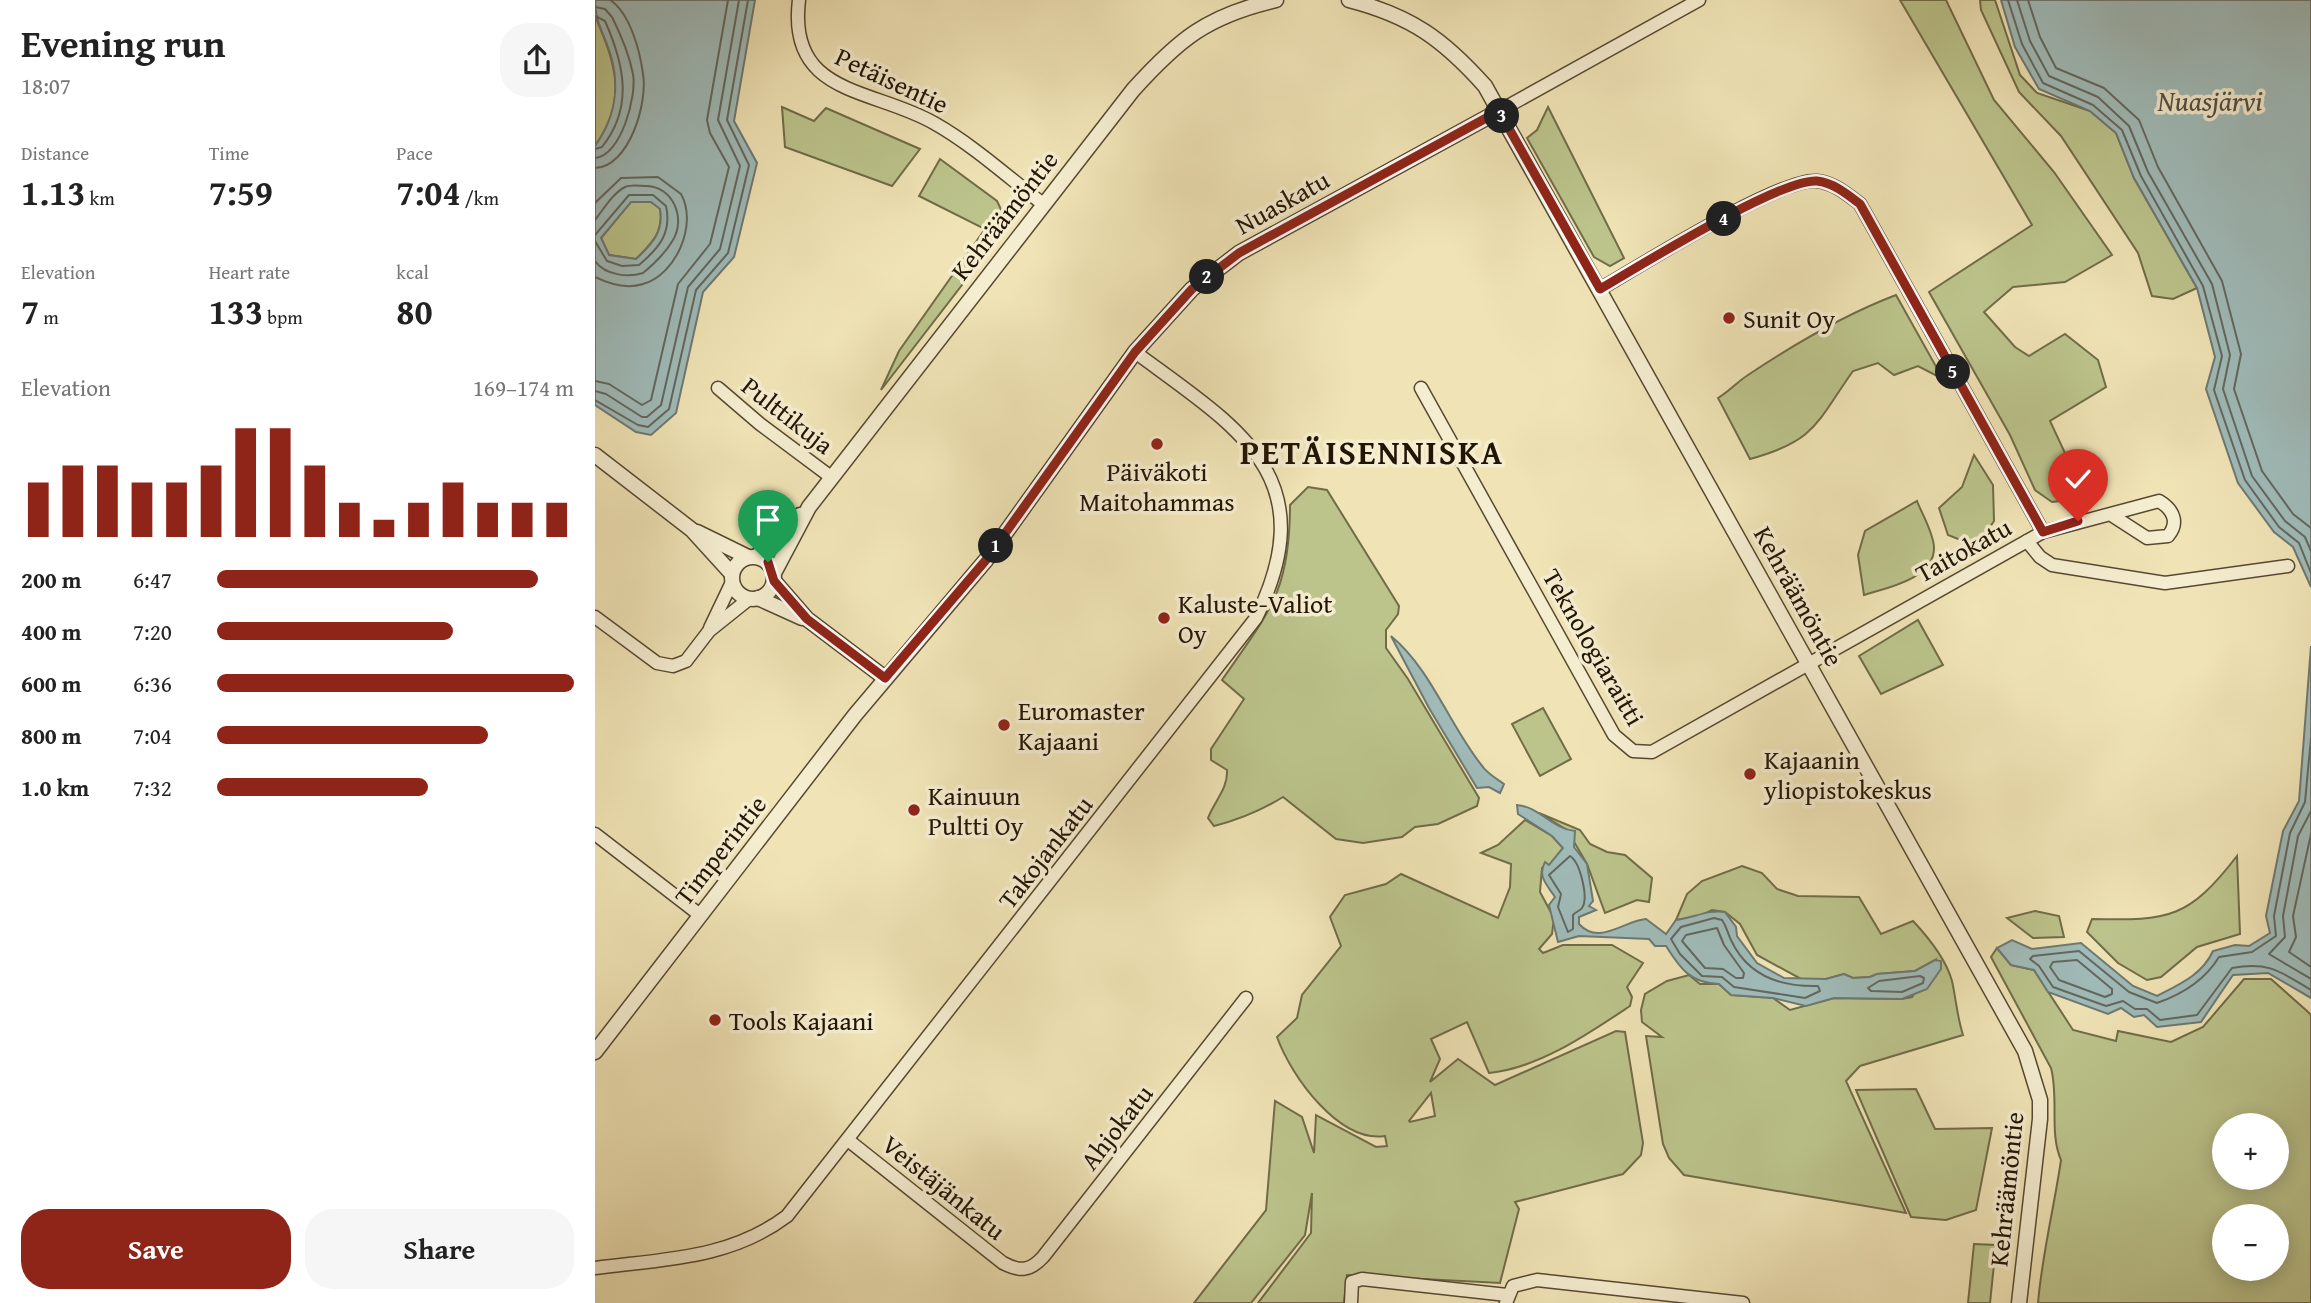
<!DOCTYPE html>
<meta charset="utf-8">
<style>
body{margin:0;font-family:"Gentium Book Plus",serif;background:#f6f6f6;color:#222;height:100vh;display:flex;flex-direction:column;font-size:26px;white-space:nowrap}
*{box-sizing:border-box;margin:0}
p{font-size:23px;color:#767676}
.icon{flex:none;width:38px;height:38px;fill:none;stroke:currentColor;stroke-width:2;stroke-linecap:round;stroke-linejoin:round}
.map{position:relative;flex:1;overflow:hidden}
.sheet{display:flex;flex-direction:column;background:#fff;width:595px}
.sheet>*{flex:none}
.fabs{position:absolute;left:1617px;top:1113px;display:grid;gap:14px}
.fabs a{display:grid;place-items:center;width:77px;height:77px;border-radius:50%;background:#fff;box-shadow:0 4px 18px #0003;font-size:35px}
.pin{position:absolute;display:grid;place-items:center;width:60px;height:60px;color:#fff;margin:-72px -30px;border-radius:50% 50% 50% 0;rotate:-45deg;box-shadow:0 0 7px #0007}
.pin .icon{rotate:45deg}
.km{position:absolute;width:35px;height:35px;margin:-18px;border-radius:50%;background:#222;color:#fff;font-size:19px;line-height:35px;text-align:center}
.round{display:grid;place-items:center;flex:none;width:74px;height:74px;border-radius:28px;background:#f6f6f6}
.overview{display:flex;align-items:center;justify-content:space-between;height:119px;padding:0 21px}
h1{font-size:38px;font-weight:800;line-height:52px}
.metrics{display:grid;grid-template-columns:repeat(3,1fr);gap:10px;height:119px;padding:7px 21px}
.metrics div{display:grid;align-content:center}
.metrics b{font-size:35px;font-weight:800}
.metrics small{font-size:19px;font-weight:400}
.metrics p{font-size:19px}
.chart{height:196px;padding:14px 21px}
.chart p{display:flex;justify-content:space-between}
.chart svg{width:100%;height:126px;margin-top:7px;stroke:#8f2418;stroke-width:6}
.action{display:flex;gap:14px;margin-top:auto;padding:14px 21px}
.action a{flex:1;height:80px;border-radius:28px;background:#8f2418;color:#fff;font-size:28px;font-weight:800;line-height:80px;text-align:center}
.action a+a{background:#f6f6f6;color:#222}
ul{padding:0 21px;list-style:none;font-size:23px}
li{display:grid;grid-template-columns:112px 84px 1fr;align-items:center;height:52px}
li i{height:18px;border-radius:9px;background:#8f2418}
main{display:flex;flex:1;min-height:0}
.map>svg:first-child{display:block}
.green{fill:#bcc48c;stroke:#706c48;stroke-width:2;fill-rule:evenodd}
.water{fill:#a0bcba;stroke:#6e7972;stroke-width:2;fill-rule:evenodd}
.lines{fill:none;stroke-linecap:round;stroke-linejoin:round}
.shore{stroke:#626860;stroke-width:2}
.minor-casing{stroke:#564931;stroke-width:15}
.tertiary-casing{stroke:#564931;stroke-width:17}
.minor{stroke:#f5edd0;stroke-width:12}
.tertiary{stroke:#f5edd0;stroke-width:14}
.route-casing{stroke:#fff;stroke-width:14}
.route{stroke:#8f2418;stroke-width:9}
.poi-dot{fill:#8f2418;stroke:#f5edd0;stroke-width:2.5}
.labels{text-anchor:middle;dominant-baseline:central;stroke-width:7;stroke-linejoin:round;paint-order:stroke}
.street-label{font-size:26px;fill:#231505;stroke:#f5edd0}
.poi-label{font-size:26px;fill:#231505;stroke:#f5edd0;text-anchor:start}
.water-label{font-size:28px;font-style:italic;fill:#4f4f44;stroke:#f5edd0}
.district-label{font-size:33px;font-weight:bold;letter-spacing:2px;fill:#231505;stroke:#f5edd0}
</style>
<main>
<section class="sheet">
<div class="overview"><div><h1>Evening run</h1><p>18:07</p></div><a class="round"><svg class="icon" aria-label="share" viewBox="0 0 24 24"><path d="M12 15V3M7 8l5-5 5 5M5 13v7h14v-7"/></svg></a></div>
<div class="metrics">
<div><p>Distance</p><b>1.13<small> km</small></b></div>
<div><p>Time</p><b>7:59</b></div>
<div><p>Pace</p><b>7:04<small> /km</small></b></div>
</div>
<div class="metrics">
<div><p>Elevation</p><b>7<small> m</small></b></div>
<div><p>Heart rate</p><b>133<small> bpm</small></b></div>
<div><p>kcal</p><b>80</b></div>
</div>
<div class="chart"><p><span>Elevation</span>169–174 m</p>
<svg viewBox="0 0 160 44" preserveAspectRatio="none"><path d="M5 44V25M15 44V19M25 44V19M35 44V25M45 44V25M55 44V19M65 44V6M75 44V6M85 44V19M95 44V32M105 44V38M115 44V32M125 44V25M135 44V32M145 44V32M155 44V32"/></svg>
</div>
<ul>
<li><b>200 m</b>6:47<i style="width:90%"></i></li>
<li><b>400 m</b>7:20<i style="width:66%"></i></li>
<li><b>600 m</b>6:36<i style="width:100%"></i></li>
<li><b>800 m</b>7:04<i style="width:76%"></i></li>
<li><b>1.0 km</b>7:32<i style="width:59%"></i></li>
</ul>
<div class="action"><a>Save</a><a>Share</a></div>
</section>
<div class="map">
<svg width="1716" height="1303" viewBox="0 0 1716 1303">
<rect width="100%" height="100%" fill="#f0e4b6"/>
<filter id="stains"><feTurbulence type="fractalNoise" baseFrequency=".00286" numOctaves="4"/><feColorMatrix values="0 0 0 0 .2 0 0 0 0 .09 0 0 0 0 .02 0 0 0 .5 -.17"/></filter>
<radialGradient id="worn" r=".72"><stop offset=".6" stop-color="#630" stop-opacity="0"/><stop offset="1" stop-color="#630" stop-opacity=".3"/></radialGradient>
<g class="green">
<polygon points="1305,0 1351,0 1399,100 1459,172 1517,255 1470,282 1418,287 1389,312 1420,347 1434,356 1470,334 1503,360 1511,387 1455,421 1491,498 1457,502 1440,490 1415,435 1334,292 1437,225"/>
<polygon points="1385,0 1400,0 1425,75 1442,93 1495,111 1521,133 1539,178 1602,288 1578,299 1557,296 1543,253 1466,136 1424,92 1386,10"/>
<path d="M0,16C21,64 33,100 0,146Z"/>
<polygon points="187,107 219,121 231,108 325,149 297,186 190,147"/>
<polygon points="953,107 1029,258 1015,266 999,257 932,138 942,130"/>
<polygon points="345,159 402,201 411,220 404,237 286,390 304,351 390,229 324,196"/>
<path d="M36,201L56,202L65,208C69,232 57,243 41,259L14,255L6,238Z"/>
<path d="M1301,295L1348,379L1323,366L1299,375L1283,363L1258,371C1221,423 1221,441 1155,459L1123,398C1135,391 1142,382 1153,375C1198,345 1251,314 1301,295Z"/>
<polygon points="1379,455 1398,485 1399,521 1388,537 1373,543 1353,535 1344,508 1367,487"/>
<path d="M713,487L732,490L804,606L803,614L791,630V648L813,679L884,798L882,806L843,824L820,827L807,837L768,843L741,839L688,797C667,810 643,820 619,826L613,818C620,800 633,789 632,770L616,760V749L649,699L627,680C674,612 695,592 695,505Z"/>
<path d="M1322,501C1327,514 1339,534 1339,548C1339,579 1291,588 1269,595L1263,555L1270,531Z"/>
<polygon points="1323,620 1348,665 1286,694 1264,656"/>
<polygon points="948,708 976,759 945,776 917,724"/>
<polygon points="944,813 985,830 995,844 1012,852 1030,855 1057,878 1054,902 1042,900 1010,913 992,864 972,830"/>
<path d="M930,820L957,836L968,848L954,866L947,868L945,892L959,918L957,934L944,949L948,953L968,945H1017L1048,963L1032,987L1037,997L1035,1006C993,1034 944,1068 894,1073L872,1022L836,1039L845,1059L835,1082L863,1059L900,1085L1021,1031L1030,1032L1048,1143L1046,1155L1028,1174L920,1202L924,1209L905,1283L752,1275L749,1303H663L716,1233L717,1193L710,1235L656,1303H599L671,1210L680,1101L707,1117L719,1153L721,1115L781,1147L792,1146L790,1136C744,1143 696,1076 682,1037L702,1018L707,995L746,946L735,917L750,895L791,884L806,874L903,918L915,887L916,864L886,853L903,845ZM836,1093L840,1116L815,1122L814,1121Z"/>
<path d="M1642,856L1645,934L1602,947L1566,977L1552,980L1523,963L1492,932L1497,919C1575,921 1594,918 1642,856Z"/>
<path d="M1147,866L1167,873L1182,889L1203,896L1264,897L1286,934L1318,921C1333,937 1351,959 1357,981C1361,999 1362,1016 1368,1035L1265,1066L1251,1081L1311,1213L1089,1175L1074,1158L1068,1144L1051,1036L1067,1037L1047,1022L1046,1010L1050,994L1072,981L1094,975L1105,984H1124L1136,995L1178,998L1195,1010L1239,998L1307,999L1317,997L1340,960L1320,971L1282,974L1275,977L1258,978L1249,974L1231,979H1206L1162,955L1145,924L1130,912L1117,910L1105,916L1081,920L1092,894L1107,881Z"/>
<polygon points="1440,911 1464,916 1469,937 1438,938 1412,918"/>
<path d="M1402,948L1416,965L1439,970L1478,1030L1521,1041L1523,1031L1576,1042L1608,1027L1649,979H1676L1712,1011L1716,1015V1303H1443C1447,1255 1459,1208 1466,1160C1454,1133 1464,1098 1456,1068L1396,957ZM1629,1125H1682V1178H1629ZM1629,1216H1682V1269H1629Z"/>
<polygon points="1321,1089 1340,1129 1397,1128 1381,1210 1351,1220 1316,1217 1261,1090"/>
<polygon points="1379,1244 1401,1245 1395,1303 1373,1303"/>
</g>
<g class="water">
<path d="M0,0H160L139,121L162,163L139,257L108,292L81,413L56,435L41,432L0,405V146C23,114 26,78 11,42C5,27 0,17 0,0ZM36,202H56L65,209C69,232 57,244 41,259L14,255L6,238Z"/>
<polygon points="1406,0 1716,0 1716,587 1698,547 1679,532 1643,483 1611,389 1620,357 1602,288 1539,178 1521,133 1495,111 1444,89 1420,47"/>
<path d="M796,636C837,670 855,727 888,767C893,774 902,779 909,784L905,793L894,787L882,788L834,708Z"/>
<path d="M1716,646V998L1673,973L1638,975L1606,1022L1562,1027L1549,1015L1539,1017L1526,1008L1513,1014L1453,992L1439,970L1416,965L1402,948L1417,940L1437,949L1486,943L1538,986L1562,996C1585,984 1607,975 1618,951L1640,945L1654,946L1675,933L1671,916L1688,831L1704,801Z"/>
<path d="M922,805C945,807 957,829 980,831L979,847L992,864L998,901L994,906L1001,910L984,917V924C1004,946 1028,921 1051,919L1071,934L1081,920C1098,918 1114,909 1130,912L1141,927L1142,936L1162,963L1189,978L1231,979L1249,974L1258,978L1275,977L1282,974L1320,971L1340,960L1346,961V969L1332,989L1307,999L1239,998L1211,1006L1178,998L1136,995L1124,984C1096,983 1086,970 1071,946H1060L1054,939L984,936L963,942L954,905L960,897C952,885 942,876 950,862L954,865L968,848L957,836L923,814Z"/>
</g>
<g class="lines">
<g class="shore">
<polyline points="1413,0 1427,44 1448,83 1498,105 1527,130 1546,176 1608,286 1627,356 1619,390 1650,480 1684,527 1704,543 1716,573"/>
<polyline points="1422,0 1435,41 1454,76 1503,97 1534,126 1553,172 1617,284 1635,355 1628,389 1657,476 1690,521 1710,537 1716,551"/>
<polyline points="1433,0 1445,37 1461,68 1509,88 1544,120 1563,167 1627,281 1646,354 1639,389 1667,471 1698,514 1716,528"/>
<path d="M0,7L10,9L17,17C26,35 34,54 38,74C42,96 26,156 0,158"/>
<path d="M0,16L10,21C29,64 39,107 7,147L0,149"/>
<path d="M0,168C34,167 53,103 48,74C45,51 35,13 15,0"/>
<path d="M0,203L26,178L63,177L86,194C103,224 81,275 48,284C32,289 14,284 0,277"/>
<path d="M0,220C8,210 18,193 30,187C36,184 45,186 52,186C78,187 91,218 78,240C71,252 59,264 48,273C33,278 10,275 0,261"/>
<path d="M0,235L34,195H58L71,206C77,233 64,248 44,265L27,266L12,261L0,241"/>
<polyline points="0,381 14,384 47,405 56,400 83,284 115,244 134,167 115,133 112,120 133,0"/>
<polyline points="0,391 11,394 47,417 52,417 66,405 93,287 125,249 145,166 123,120 144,0"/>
<polyline points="0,400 43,425 53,427 74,409 101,290 133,253 154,165 132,120 153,0"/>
<path d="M1716,738L1710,802L1695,833L1679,916L1681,936L1657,952L1624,957C1610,980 1588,994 1562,1003L1534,992L1484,951L1438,956L1435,959L1444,966L1458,987L1511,1006L1528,1001L1540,1009H1552L1565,1020L1602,1015L1637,968C1674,961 1686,972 1716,990"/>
<polyline points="1716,811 1703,836 1688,916 1690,937 1674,954 1716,979"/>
<polyline points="1716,834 1698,916 1701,937 1694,952 1716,967"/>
<path d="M975,856C985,862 994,898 987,908C985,911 980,912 978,915V929L973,932L963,907L966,894L954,875Z"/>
<path d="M1119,918L1127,920C1132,927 1132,932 1136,940C1153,977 1186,987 1223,986L1225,991L1210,998L1139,987L1127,977L1107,976L1085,954L1076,939L1086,927Z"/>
<polygon points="1122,928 1129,945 1149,973 1148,978 1141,978 1128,969 1110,968 1087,941 1091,935"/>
<polygon points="1482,960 1517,989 1517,994 1510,997 1464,980 1455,967 1458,962"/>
<polygon points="1325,976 1329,978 1328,983 1307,992 1276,991 1273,988 1284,981"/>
</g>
<defs>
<g id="minor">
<path d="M204,0C192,96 278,88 339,123C378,145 413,177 448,204"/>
<polyline points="904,111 1104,0"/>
<path d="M1005,289C1043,267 1186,177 1222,181C1239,183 1252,194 1265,204L1448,532"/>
<polyline points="123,388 165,424 236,477"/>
<path d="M826,388L1019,735L1038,751L1057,752L1448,532L1564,501C1579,510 1584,523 1573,536L1552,538L1518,516"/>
<polyline points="1432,541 1445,557 1457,565 1570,583 1693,566"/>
<polyline points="0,617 62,663 78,666 91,661 114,631 154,599"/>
<polyline points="115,628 137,582"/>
<polyline points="0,834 105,915"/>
<path d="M253,1140L408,1263C425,1272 435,1271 448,1257L651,998"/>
<path d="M0,1268C69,1259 135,1259 192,1216L661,618C731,475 641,427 540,352"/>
<polyline points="756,1303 757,1282 767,1279 912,1295"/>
<polyline points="911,1303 918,1286 942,1280 1148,1303"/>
</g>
<g id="tertiary">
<path d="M754,0C816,16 848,39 890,86L1430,1051L1445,1100V1119L1424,1303"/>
<polyline points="0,455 97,530 137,574"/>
<polyline points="102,532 153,557"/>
<polyline points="162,556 205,515"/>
<circle cx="158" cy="578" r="21"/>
<path d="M179,573L214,507L538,90C584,39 612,16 681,0"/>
<polyline points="179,581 212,619 290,678"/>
<polyline points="163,598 207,618"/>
<polyline points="0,1052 260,715 391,560 540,352 597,289 644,253 904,111"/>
</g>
</defs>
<use href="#minor" class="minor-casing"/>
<use href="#tertiary" class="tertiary-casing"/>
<use href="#minor" class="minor"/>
<use href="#tertiary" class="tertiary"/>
</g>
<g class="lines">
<defs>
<path id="route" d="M173,562L179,581L212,619L290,678L391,560L540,352L597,289L644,253L904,111L1005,289C1043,267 1186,178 1222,181C1239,183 1252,194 1265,204L1448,532L1483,521"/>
</defs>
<use href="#route" class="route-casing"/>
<use href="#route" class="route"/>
</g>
<g class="poi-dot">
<circle cx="1134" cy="318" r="7"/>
<circle cx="562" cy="444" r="7"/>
<circle cx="569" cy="618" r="7"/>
<circle cx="409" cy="725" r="7"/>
<circle cx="1155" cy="774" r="7"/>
<circle cx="319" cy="810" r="7"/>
<circle cx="120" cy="1020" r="7"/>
</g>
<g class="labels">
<g class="street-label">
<text transform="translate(297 80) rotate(25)">Petäisentie</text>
<text transform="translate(687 202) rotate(-29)">Nuaskatu</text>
<text transform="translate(409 215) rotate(-52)">Kehräämöntie</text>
<text transform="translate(193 415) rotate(38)">Pulttikuja</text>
<text transform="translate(1368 550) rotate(-29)">Taitokatu</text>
<text transform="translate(1204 596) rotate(61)">Kehräämöntie</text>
<text transform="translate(999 647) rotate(60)">Teknologiaraitti</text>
<text transform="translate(125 850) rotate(-52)">Timperintie</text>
<text transform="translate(450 852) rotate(-52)">Takojankatu</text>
<text transform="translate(521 1127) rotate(-52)">Ahjokatu</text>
<text transform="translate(349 1187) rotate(39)">Veistäjänkatu</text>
<text transform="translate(1411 1189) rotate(-84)">Kehräämöntie</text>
</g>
<g class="poi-label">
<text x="1148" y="318">Sunit Oy</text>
<text x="562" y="471" text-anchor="middle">Päiväkoti<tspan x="562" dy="30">Maitohammas</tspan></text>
<text x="583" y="603">Kaluste-Valiot<tspan x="583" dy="30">Oy</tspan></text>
<text x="423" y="710">Euromaster<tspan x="423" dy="30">Kajaani</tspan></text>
<text x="1169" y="759">Kajaanin<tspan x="1169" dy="30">yliopistokeskus</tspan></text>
<text x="333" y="795">Kainuun<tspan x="333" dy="30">Pultti Oy</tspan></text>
<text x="134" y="1020">Tools Kajaani</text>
</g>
<g class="water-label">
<text x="1615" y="100">Nuasjärvi</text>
</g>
<g class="district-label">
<text x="777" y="452">PETÄISENNISKA</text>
</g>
</g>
<rect width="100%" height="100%" filter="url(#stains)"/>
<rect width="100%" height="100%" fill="url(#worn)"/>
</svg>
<div class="fabs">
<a>+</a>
<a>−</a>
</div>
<div class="pin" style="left:173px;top:562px;background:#1e9e55"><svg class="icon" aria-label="arrive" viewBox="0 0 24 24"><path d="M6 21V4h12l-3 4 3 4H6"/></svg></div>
<div class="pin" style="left:1483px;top:521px;background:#d93025"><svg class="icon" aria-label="check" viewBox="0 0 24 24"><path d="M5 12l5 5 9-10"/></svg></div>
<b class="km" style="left:401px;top:546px">1</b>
<b class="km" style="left:612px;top:277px">2</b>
<b class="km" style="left:907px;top:116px">3</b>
<b class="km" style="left:1129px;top:219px">4</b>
<b class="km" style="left:1358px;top:372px">5</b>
</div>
</main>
